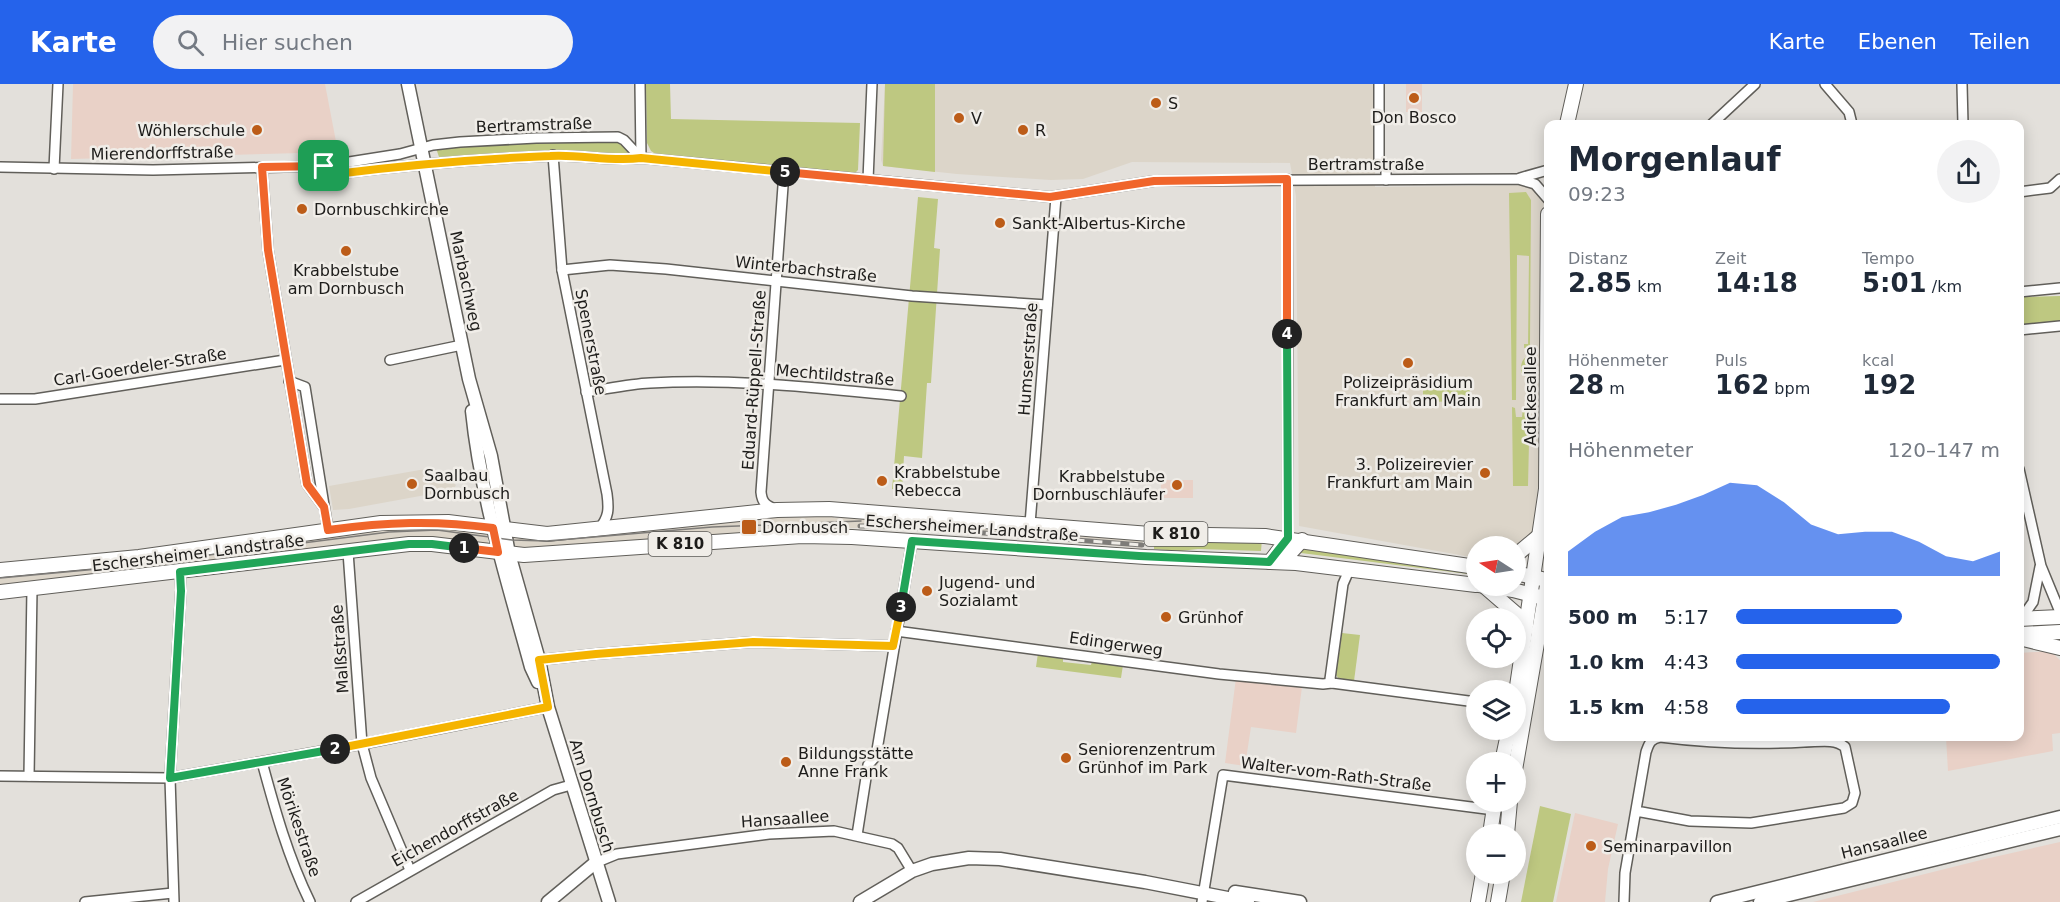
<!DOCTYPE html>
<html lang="de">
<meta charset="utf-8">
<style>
body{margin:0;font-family:"DejaVu Sans",sans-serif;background:#f2f2f3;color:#1f2937;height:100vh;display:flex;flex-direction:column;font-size:22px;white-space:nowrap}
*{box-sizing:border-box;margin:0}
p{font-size:20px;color:#747a83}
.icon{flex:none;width:33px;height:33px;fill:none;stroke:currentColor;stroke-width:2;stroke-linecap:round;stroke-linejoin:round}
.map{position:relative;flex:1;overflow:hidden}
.drawer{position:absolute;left:1544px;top:36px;width:480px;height:621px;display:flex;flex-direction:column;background:#fff;border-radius:12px;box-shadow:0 3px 15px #0003}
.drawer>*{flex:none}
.needle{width:39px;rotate:282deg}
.controls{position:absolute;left:1466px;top:452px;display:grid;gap:12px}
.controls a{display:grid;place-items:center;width:60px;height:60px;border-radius:50%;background:#fff;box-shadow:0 3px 15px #0003;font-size:30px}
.pin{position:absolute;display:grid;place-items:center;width:51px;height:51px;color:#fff;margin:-26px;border-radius:12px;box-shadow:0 3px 9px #0006}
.km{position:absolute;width:30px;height:30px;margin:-15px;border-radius:50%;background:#222;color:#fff;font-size:16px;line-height:30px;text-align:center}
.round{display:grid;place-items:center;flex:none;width:63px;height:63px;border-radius:32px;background:#f2f2f3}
.overview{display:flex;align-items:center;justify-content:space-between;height:102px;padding:0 24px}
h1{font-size:33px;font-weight:800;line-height:45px}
.figures{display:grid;grid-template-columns:repeat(3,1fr);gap:9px;height:102px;padding:6px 24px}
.figures div{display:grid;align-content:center}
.figures b{font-size:26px;font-weight:800}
.figures small{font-size:16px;font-weight:400}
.figures p{font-size:16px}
.chart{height:168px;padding:12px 24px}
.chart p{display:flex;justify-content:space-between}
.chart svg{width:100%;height:108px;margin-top:6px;fill:#2563eb;opacity:.7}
ul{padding:0 24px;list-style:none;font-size:20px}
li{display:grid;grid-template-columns:96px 72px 1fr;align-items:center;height:45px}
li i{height:15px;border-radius:8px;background:#2563eb}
header{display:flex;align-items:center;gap:36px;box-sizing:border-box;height:84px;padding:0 30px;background:#2563eb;color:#fff}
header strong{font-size:28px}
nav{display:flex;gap:33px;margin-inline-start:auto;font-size:21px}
.search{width:420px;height:54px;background:#f2f2f3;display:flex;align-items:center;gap:15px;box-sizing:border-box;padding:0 21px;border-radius:33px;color:#747a83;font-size:22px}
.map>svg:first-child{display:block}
.built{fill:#dcd5c9}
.education{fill:#e9d1c7}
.green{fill:#bec881}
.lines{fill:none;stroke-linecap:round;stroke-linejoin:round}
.street-casing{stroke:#615f5a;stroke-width:12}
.secondary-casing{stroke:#615f5a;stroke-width:15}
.primary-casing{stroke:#615f5a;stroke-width:16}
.street{stroke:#fff;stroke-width:9}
.secondary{stroke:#fff;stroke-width:12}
.primary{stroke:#fff;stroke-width:14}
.tram{stroke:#7e7c79;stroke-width:1.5}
.rail-casing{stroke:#7e7c79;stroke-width:5}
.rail{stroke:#f0ede8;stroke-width:3;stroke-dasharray:9;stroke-linecap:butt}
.split-1-casing{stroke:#fff;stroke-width:12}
.split-2-casing{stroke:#fff;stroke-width:12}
.split-3-casing{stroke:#fff;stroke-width:12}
.split-4-casing{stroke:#fff;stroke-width:12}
.split-5-casing{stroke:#fff;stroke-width:12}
.split-6-casing{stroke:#fff;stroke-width:12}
.split-1{stroke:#f0652b;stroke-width:8}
.split-2{stroke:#22a559;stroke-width:8}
.split-3{stroke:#f5b400;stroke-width:8}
.split-4{stroke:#22a559;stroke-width:8}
.split-5{stroke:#f0652b;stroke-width:8}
.split-6{stroke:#f5b400;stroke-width:8}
.poi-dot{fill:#bc5c18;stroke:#f0ede8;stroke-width:2}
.labels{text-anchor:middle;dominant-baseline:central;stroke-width:5;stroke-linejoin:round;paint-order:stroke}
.shield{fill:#f0ede8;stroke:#5c5b58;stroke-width:1.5}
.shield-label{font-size:15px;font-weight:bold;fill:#1d1c1a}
.poi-label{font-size:16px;fill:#1d1c1a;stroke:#f0ede8;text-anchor:start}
.street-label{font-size:16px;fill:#1d1c1a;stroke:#f0ede8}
</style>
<header>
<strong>Karte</strong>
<div class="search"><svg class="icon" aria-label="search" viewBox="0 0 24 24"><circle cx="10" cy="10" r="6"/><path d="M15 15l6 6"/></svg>Hier suchen</div>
<nav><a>Karte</a><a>Ebenen</a><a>Teilen</a></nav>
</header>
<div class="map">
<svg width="2060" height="818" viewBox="0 0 2060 818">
<rect width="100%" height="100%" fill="#e3e0db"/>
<g class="built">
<polygon points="885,0 1375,0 1375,103 1546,101 1543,126 1540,382 1533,448 1525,461 1515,469 1515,462 1476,462 1476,474 1299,442 1296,112 1290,79 1132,78 1083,95 1051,96 957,90 883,82 881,76"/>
<polygon points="431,384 456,401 453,406 349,425 333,426 329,402"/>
<polygon points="834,430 834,434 888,435 1143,455 1142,464 886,444 845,444 845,448 680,456 679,453 547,465 515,463 513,454 548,455 664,441 798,431"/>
<polygon points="433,443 488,447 488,461 413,454 389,455 0,502 0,492 171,473 391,445"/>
</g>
<g class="education">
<polygon points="73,0 325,0 338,68 71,75"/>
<rect x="1406" y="0" width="16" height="28"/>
<rect x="1161" y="396" width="32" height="18"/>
<polygon points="2050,567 2060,576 2060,649 2052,650 2053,667 1948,687 1946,653 2019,652 2019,569"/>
<polygon points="1236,594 1302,603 1296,649 1251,643 1245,682 1225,679"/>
<polygon points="1575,729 1618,740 1608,785 1605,818 1556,818"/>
<polygon points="2060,758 2060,818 1813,818 1985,775"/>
</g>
<g class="green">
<polygon points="646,0 670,0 671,35 860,39 858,86 855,89 657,71 651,67 647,59"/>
<polygon points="885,0 935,0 935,88 883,82"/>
<polygon points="538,57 621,57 629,66 628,71 553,69 439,73 436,64"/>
<polygon points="1526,108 1531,116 1530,264 1524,264 1524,260 1528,260 1529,172 1517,171 1516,316 1512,316 1509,109"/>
<polygon points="918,113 938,115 934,164 940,165 931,299 927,299 922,374 904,372 902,407 892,405"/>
<polygon points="2060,212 2060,246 2019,250 2019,213"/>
<path d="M1531,271L1528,402H1513L1512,323L1515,324L1516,333H1522L1523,323H1527V290L1521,289C1521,279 1521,274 1531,271Z"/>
<polygon points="1470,301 1470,317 1423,318 1423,302"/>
<polygon points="1154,455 1262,455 1261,467 1198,465 1180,467 1154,465"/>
<polygon points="1301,465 1476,489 1476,491 1301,469"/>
<polygon points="1342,549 1360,551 1354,597 1339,595 1336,591"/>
<polygon points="1038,569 1063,572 1063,578 1091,581 1092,577 1123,581 1121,594 1036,583"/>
<polygon points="1540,722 1571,730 1553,818 1521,818"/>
</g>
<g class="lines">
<defs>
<g id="street">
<polyline points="640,0 641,74"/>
<polyline points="1379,0 1379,77 1386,81 1386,96"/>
<polyline points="1825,0 1849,28 1852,40"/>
<polyline points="1962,0 1963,40"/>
<polyline points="1712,40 1755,0"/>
<path d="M553,71L562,186L607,410C609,425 609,433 599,445"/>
<path d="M324,82L335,90C407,81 478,75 550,72C580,70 610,78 641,74L1050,113L1154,97L1518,95L1535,100L1548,115"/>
<polyline points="0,83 153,86 324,82 400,70 433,61 460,58 536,54 618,53 624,56 641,74"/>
<polyline points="262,83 268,166 307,400 324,423"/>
<polyline points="54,85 58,0"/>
<polyline points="1520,94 1548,86"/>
<polyline points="1287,95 1288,454"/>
<polyline points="868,96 872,0"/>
<polyline points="2019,108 2050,104 2060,95"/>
<polyline points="562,186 610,181 666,185 912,212 1047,221"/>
<polyline points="2019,208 2060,204"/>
<polyline points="2019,246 2060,242"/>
<polyline points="390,276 462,261"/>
<polyline points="289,297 305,303 328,446"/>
<path d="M586,308C607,305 629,300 650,299C734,294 818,304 901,312"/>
<polyline points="0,315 35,315 285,276"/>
<polyline points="2019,385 2041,482 2060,528"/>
<path d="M775,425C766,421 762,419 761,408L784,88"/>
<polyline points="1030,440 1056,113"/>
<polyline points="348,468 362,660 371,694 410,786"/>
<polyline points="1350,484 1343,500 1330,595 1332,599 1476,618"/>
<polyline points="2021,535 2033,518 2040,483"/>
<polyline points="896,547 1219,590 1323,600 1332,599"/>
<polyline points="539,576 596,570 753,558 893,562"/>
<path d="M262,678C275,726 288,773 310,818"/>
<polyline points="0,692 170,694 362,660 548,623"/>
<polyline points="29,692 32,505"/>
<polyline points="857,751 868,681 876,672 912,457"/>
<polyline points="595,779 617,770 769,750 834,747 892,760 898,764 912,787"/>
<polyline points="85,818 173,809"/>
<polyline points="174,818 170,694 181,506 180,488"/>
<polyline points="356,818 553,706 571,701"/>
<polyline points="1202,818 1223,691 1494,726"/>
<path d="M1624,818L1625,789L1646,668C1649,660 1650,655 1660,653C1708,659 1755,661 1804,658C1818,658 1834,654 1845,663L1855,709L1852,719L1844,724L1751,739L1690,737L1636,727"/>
</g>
<g id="secondary">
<polyline points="408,0 469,295 491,372 509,470 539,576 548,623 609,818"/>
<path d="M472,327C481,415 508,498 531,583L538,598"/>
<polyline points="1235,808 1300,818"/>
<polyline points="548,818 595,779"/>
<polyline points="860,818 912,787 932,780 969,774 1000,775 1145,798 1248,818"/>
<polyline points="1717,818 2060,733"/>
<polyline points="1760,818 2060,745"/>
</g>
<g id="primary">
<polyline points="1567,40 1576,0"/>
<polyline points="1515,472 1540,451"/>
<polyline points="1270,478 1288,454"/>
<polyline points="1282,478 1302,456"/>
<polyline points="0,486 139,473 381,439 448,438 547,450 777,426 829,425 1150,450 1265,452 1476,483"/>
<polyline points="1515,489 1542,495"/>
<polyline points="1479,501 1513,506 1540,513"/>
<polyline points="1484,502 1521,534 1526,545"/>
<polyline points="0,508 409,460 432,460 524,471 802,452 852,453 1146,473 1296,479 1476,501"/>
<polyline points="2019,535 2060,533"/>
<polyline points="2021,550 2060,548"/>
<polyline points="2019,554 2060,564"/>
<polyline points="1515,616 1546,405 1548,130"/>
<polyline points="1502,678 1509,645"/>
<polyline points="1515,686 1548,496"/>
<polyline points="1490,750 1495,717"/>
<polyline points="1507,750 1510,717"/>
<polyline points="1478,818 1483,789"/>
<polyline points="1498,818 1503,789"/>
</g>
</defs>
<use href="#street" class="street-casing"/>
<use href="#secondary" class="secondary-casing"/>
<use href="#primary" class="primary-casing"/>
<use href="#street" class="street"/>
<use href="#secondary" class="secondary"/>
<use href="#primary" class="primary"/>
<polyline class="tram" points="0,494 98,485 389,448 437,446 512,456 547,457 712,443 861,437"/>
<defs>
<polyline id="rail" points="860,442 891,442 1142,461"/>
</defs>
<use href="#rail" class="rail-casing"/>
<use href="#rail" class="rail"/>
</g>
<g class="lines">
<defs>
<path id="split-1" d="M324,82L262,83L268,166L307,400L324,423L328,446C387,438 434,436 493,444L498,468L464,464"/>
<polyline id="split-2" points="335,665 170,694 181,507 180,488 409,460 432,460 464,464"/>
<polyline id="split-3" points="335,665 548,623 539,576 596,570 753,558 893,562 901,523"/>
<polyline id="split-4" points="901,523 912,457 1139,472 1269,478 1288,454 1287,250"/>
<polyline id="split-5" points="785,88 1050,113 1154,97 1287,95 1287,250"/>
<path id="split-6" d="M324,82L336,90C407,81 478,75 550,72C580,70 610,78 641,74L785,88"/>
</defs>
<use href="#split-1" class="split-1-casing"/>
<use href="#split-2" class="split-2-casing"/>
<use href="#split-3" class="split-3-casing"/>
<use href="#split-4" class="split-4-casing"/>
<use href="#split-5" class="split-5-casing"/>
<use href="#split-6" class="split-6-casing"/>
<use href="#split-1" class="split-1"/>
<use href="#split-2" class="split-2"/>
<use href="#split-3" class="split-3"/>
<use href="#split-4" class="split-4"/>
<use href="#split-5" class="split-5"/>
<use href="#split-6" class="split-6"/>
</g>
<g class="poi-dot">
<circle cx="1414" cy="14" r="6"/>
<circle cx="1156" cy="19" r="6"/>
<circle cx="959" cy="34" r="6"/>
<circle cx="257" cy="46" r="6"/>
<circle cx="1023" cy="46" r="6"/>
<circle cx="302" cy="125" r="6"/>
<circle cx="1000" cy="139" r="6"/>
<circle cx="346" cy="167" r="6"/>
<circle cx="1408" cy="279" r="6"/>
<circle cx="1485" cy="389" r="6"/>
<circle cx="882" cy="397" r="6"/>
<circle cx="412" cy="400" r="6"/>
<circle cx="1177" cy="401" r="6"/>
<rect x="741" y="435" width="16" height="16" rx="3"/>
<circle cx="927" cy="507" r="6"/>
<circle cx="1166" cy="533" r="6"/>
<circle cx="1066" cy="674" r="6"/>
<circle cx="786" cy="678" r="6"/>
<circle cx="1591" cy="762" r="6"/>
</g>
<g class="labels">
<g class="shield">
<rect x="1144.5" y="438" width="63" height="24" rx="4.5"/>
<rect x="648.5" y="448" width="63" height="24" rx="4.5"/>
</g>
<g class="shield-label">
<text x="1176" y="450">K 810</text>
<text x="680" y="460">K 810</text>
</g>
<g class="poi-label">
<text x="1168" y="19">S</text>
<text x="1414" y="33" text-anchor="middle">Don Bosco</text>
<text x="971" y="34">V</text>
<text x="245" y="46" text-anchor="end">Wöhlerschule</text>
<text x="1035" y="46">R</text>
<text x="314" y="125">Dornbuschkirche</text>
<text x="1012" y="139">Sankt-Albertus-Kirche</text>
<text x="346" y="186" text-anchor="middle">Krabbelstube<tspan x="346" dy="18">am Dornbusch</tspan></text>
<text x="1408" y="298" text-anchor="middle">Polizeipräsidium<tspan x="1408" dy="18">Frankfurt am Main</tspan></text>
<text x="1473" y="380" text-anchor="end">3. Polizeirevier<tspan x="1473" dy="18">Frankfurt am Main</tspan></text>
<text x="894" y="388">Krabbelstube<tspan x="894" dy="18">Rebecca</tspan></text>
<text x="424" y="391">Saalbau<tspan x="424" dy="18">Dornbusch</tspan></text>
<text x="1165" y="392" text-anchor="end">Krabbelstube<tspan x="1165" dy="18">Dornbuschläufer</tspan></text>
<text x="762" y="443">Dornbusch</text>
<text x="939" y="498">Jugend- und<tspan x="939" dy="18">Sozialamt</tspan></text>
<text x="1178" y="533">Grünhof</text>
<text x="1078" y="665">Seniorenzentrum<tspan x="1078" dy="18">Grünhof im Park</tspan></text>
<text x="798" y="669">Bildungsstätte<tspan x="798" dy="18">Anne Frank</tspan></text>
<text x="1603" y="762">Seminarpavillon</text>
</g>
<g class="street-label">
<text transform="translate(534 41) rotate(-2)">Bertramstraße</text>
<text transform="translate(162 69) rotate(-1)">Mierendorffstraße</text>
<text x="1366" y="80">Bertramstraße</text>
<text transform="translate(806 185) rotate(6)">Winterbachstraße</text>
<text transform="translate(466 197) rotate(78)">Marbachweg</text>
<text transform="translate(591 258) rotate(79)">Spenerstraße</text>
<text transform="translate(1028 275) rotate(-86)">Humserstraße</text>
<text transform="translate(140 283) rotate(-9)">Carl-Goerdeler-Straße</text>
<text transform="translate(835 291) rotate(5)">Mechtildstraße</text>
<text transform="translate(754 296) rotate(-86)">Eduard-Rüppell-Straße</text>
<text transform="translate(1530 312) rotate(-90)">Adickesallee</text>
<text transform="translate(972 444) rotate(4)">Eschersheimer Landstraße</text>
<text transform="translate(198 469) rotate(-7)">Eschersheimer Landstraße</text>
<text transform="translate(1116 560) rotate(8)">Edingerweg</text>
<text transform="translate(340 565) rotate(-94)">Malßstraße</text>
<text transform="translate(1336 690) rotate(7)">Walter-vom-Rath-Straße</text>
<text transform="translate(592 712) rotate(73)">Am Dornbusch</text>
<text transform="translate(785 735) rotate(-4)">Hansaallee</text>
<text transform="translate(299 743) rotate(71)">Mörikestraße</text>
<text transform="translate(455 744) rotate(-29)">Eichendorffstraße</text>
<text transform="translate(1884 759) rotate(-14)">Hansaallee</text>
</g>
</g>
</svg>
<div class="controls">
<a><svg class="needle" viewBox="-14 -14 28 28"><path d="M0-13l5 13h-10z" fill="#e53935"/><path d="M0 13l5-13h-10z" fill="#747a83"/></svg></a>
<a><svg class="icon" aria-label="locate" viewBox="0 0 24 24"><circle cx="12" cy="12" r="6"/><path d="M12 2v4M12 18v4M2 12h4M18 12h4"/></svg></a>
<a><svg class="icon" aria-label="layers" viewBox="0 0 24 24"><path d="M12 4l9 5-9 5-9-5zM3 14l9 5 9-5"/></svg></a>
<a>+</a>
<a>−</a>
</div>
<div class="pin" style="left:324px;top:82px;background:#1e9e55"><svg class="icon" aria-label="arrive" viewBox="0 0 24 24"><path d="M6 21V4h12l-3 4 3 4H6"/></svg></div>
<b class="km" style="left:464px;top:464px">1</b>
<b class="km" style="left:335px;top:665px">2</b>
<b class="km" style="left:901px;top:523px">3</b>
<b class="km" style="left:1287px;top:250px">4</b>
<b class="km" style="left:785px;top:88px">5</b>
<section class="drawer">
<div class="overview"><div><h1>Morgenlauf</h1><p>09:23</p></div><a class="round"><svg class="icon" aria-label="share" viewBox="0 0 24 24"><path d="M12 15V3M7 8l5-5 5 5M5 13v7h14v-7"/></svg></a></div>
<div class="figures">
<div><p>Distanz</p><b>2.85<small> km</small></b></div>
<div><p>Zeit</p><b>14:18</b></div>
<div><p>Tempo</p><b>5:01<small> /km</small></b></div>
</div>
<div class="figures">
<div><p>Höhenmeter</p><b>28<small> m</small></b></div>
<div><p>Puls</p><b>162<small> bpm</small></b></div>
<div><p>kcal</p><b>192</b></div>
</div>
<div class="chart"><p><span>Höhenmeter</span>120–147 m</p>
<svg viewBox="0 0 160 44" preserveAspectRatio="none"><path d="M0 44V34L10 26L20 20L30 18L40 15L50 11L60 6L70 7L80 14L90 23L100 27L110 26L120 26L130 30L140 36L150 38L160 34V44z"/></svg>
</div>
<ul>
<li><b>500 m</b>5:17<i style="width:63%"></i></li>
<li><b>1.0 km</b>4:43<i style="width:100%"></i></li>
<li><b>1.5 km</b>4:58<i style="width:81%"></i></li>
</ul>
</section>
</div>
